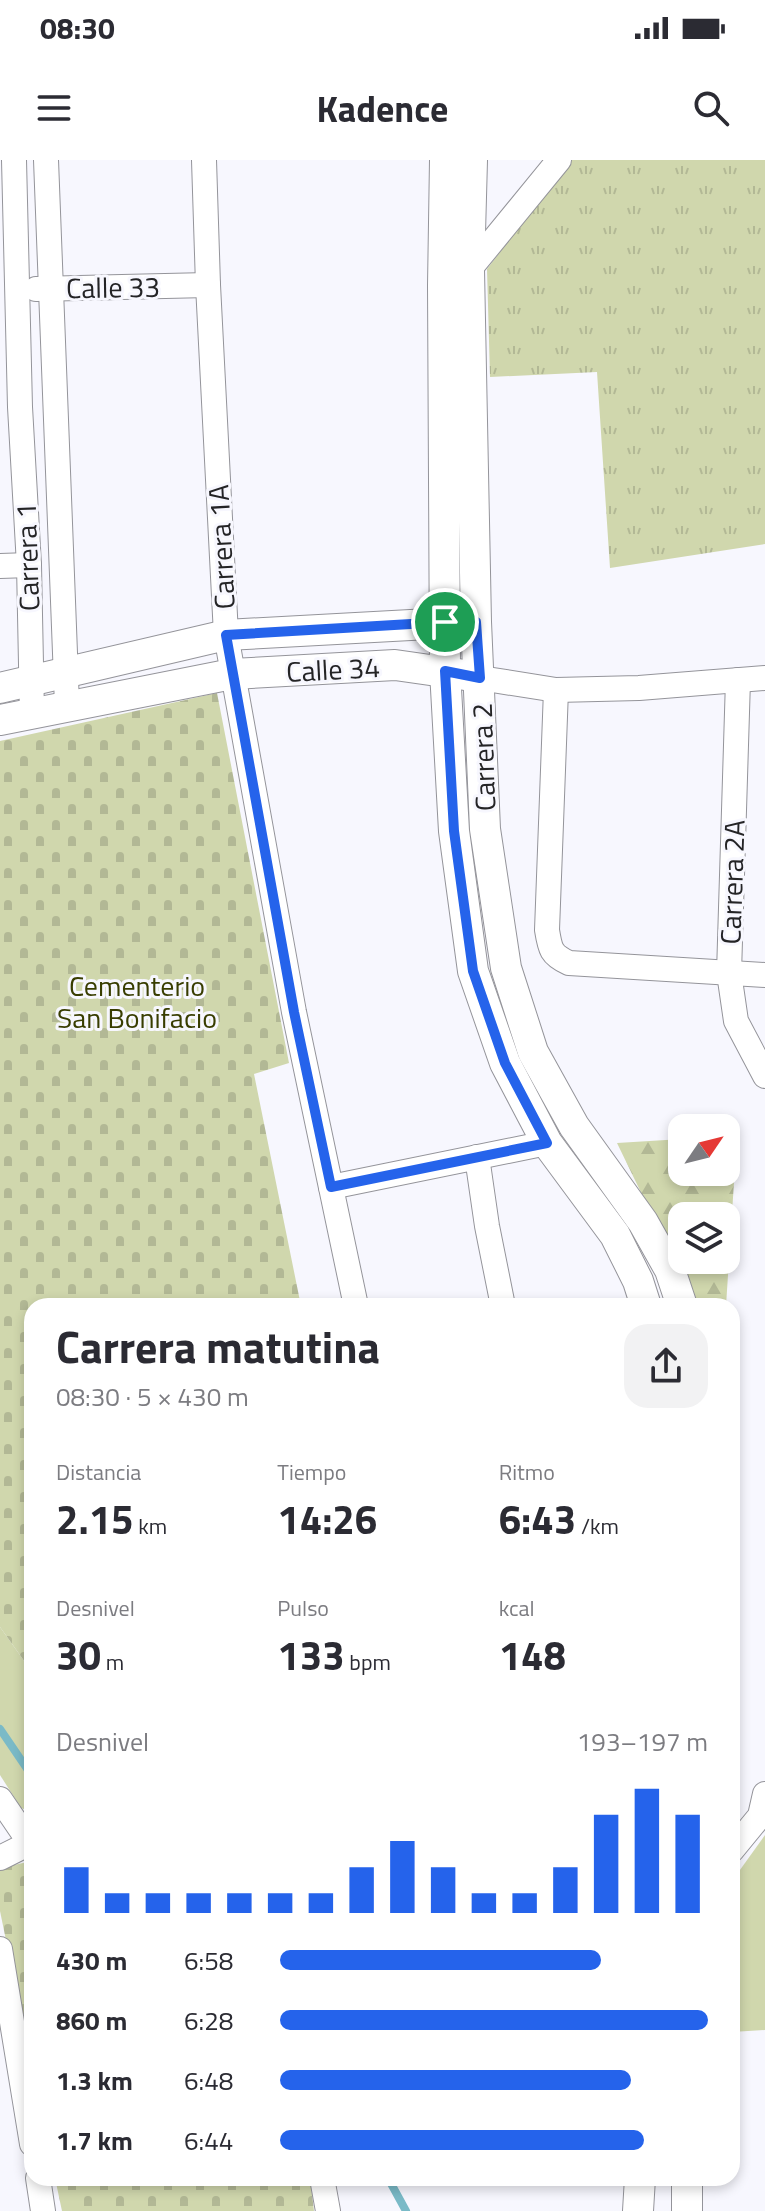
<!DOCTYPE html>
<html lang="es">
<meta charset="utf-8">
<style>
body{margin:0;font-family:"Titillium Web",sans-serif;background:#f2f2f3;color:#2b2b33;height:100vh;display:flex;flex-direction:column;font-size:30px;white-space:nowrap}
*{box-sizing:border-box;margin:0}
p{font-size:26px;color:#7c7c81}
.icon{flex:none;width:44px;height:44px;fill:none;stroke:currentColor;stroke-width:2;stroke-linecap:round;stroke-linejoin:round}
.map{position:relative;flex:1;overflow:hidden}
.details{position:absolute;left:24px;top:1138px;width:716px;height:888px;display:flex;flex-direction:column;background:#fff;border-radius:24px;box-shadow:0 4px 12px #0003}
.details>*{flex:none}
.needle{width:52px;rotate:55deg}
.tools{position:absolute;left:668px;top:954px;display:grid;gap:16px}
.tools a{display:grid;place-items:center;width:72px;height:72px;border-radius:16px;background:#fff;box-shadow:0 4px 12px #0003;font-size:40px}
.pin{position:absolute;display:grid;place-items:center;width:68px;height:68px;color:#fff;margin:-34px;border:4px solid #fff;border-radius:50%;box-shadow:0 2px 8px #0007}
.round{display:grid;place-items:center;flex:none;width:84px;height:84px;border-radius:24px;background:#f2f2f3}
.overview{display:flex;align-items:center;justify-content:space-between;height:136px;padding:0 32px}
h1{font-size:44px;font-weight:700;line-height:60px}
.figures{display:grid;grid-template-columns:repeat(3,1fr);gap:12px;height:136px;padding:8px 32px}
.figures div{display:grid;align-content:center}
.figures b{font-size:40px;font-weight:700}
.figures small{font-size:22px;font-weight:400}
.figures p{font-size:22px}
.chart{height:224px;padding:16px 32px}
.chart p{display:flex;justify-content:space-between}
.chart svg{width:100%;height:144px;margin-top:8px;stroke:#2563eb;stroke-width:6}
ul{padding:0 32px;list-style:none;font-size:26px}
li{display:grid;grid-template-columns:128px 96px 1fr;align-items:center;height:60px}
li i{height:20px;border-radius:10px;background:#2563eb}
.status{display:flex;justify-content:space-between;align-items:center;height:56px;padding:0 40px;background:#fff;direction:ltr}
.status svg{height:22px;fill:currentColor}
header{display:flex;justify-content:space-between;align-items:center;height:104px;padding:0 32px;background:#fff;font-size:36px;font-weight:700}
.map>svg:first-child{display:block}
.green{fill:#d0d7ad}
.forest{fill:url(#forest-firs);fill-rule:evenodd}
.cemetery{fill:url(#cemetery-stones)}
.park{fill:url(#park-tufts)}
.lines{fill:none;stroke-linecap:round;stroke-linejoin:round}
.stream{stroke:#7abac7;stroke-width:8}
.minor-casing{stroke:#94949a;stroke-width:26}
.tertiary-casing{stroke:#94949a;stroke-width:32}
.minor{stroke:#fff;stroke-width:24}
.tertiary{stroke:#fff;stroke-width:30}
.route-casing{stroke:#fff;stroke-width:16}
.route{stroke:#2563eb;stroke-width:10}
.labels{text-anchor:middle;dominant-baseline:central;stroke-width:6;stroke-linejoin:round;paint-order:stroke}
.street-label{font-size:28px;fill:#242426;stroke:#f7f7fe}
.park-label{font-size:28px;fill:#383d00;stroke:#f7f7fe}
</style>
<div class="status"><b>08:30</b><svg viewBox="0 0 49 12"><path d="M0 12V9h3v3zM5 12V6h3v6zM10 12V3h3v9zM15 12V0h3v12zM26 1h20v11H26zM47 4h2v5h-2z"/></svg></div>
<header><svg class="icon" aria-label="menu" viewBox="0 0 24 24"><path d="M4 6h16M4 12h16M4 18h16"/></svg>Kadence<svg class="icon" aria-label="search" viewBox="0 0 24 24"><circle cx="10" cy="10" r="6"/><path d="M15 15l6 6"/></svg></header>
<div class="map">
<svg width="765" height="2051" viewBox="0 0 765 2051">
<defs>
<pattern id="forest-firs" width="22" height="20" patternUnits="userSpaceOnUse" patternTransform="scale(2)"><rect width="22" height="20" fill="#d0d7ad"/><path d="M5 1l3.5 6h-7zM16 11l3.5 6h-7z" fill="#b2b895"/></pattern>
<pattern id="cemetery-stones" width="16" height="16" patternUnits="userSpaceOnUse" patternTransform="scale(2)"><rect width="16" height="16" fill="#d0d7ad"/><path d="M2 7V4a2 2 0 0 1 4 0v3zM10 15v-3a2 2 0 0 1 4 0v3z" fill="#b2b895"/></pattern>
<pattern id="park-tufts" width="24" height="20" patternUnits="userSpaceOnUse" patternTransform="scale(2)"><rect width="24" height="20" fill="#d0d7ad"/><path d="M3 7l-1-3M5 7V3M7 7l1-3M15 17l-1-3M17 17v-4M19 17l1-3" fill="none" stroke="#b2b895"/></pattern>
</defs>
<rect width="100%" height="100%" fill="#f7f7fe"/>
<g class="green">
<polygon points="0,1467 32,1512 32,1652 21,1648 0,1615"/>
<polygon points="765,1675 765,1870 732,1872 732,1721"/>
</g>
<path class="forest" d="M737,976L726,1146H696L617,983L682,979V1012H726V977ZM682,1056H726V1100H682Z"/>
<g class="cemetery">
<polygon points="217,533 289,903 254,914 301,1146 32,1146 32,1512 0,1467 0,581"/>
<polygon points="32,1701 32,1907 0,1751 0,1708"/>
<polygon points="55,2018 310,2018 314,2051 62,2051"/>
</g>
<polygon class="park" points="570,0 765,0 765,384 610,408 597,212 490,217 487,109"/>
<g class="lines">
<g class="stream">
<polyline points="0,1569 32,1616"/>
<polyline points="388,2018 406,2051"/>
</g>
<defs>
<g id="minor">
<polyline points="14,0 20,247 29,405 32,554"/>
<polyline points="46,0 67,545"/>
<polyline points="204,0 208,125 226,475 294,852 356,1146"/>
<polyline points="469,110 559,0"/>
<polyline points="36,129 208,125"/>
<polyline points="0,406 29,405"/>
<polyline points="480,518 556,530 639,528 765,518"/>
<polyline points="738,520 729,813 736,861 765,916"/>
<path d="M556,530L547,770C550,789 551,795 569,803L765,815"/>
<polyline points="477,997 487,1066 503,1146"/>
<polyline points="331,1027 547,983"/>
<polyline points="0,1639 30,1683 0,1698"/>
<polyline points="732,1690 760,1656 765,1634"/>
<polyline points="0,1789 32,1984"/>
<polyline points="38,2018 43,2051"/>
<polyline points="322,2018 328,2051"/>
</g>
<g id="tertiary">
<polyline points="445,0 443,126 445,511 454,671 473,811 505,903 547,983 615,1075 638,1121 646,1146"/>
<polyline points="472,0 469,110 476,462 485,669 506,808 533,892 574,966 643,1062 670,1110 682,1146"/>
<polyline points="0,528 226,475 466,462"/>
<polyline points="0,560 232,514 395,505 465,515"/>
<polyline points="687,2018 687,2051"/>
<polyline points="638,2051 640,2018"/>
</g>
</defs>
<use href="#minor" class="minor-casing"/>
<use href="#tertiary" class="tertiary-casing"/>
<use href="#minor" class="minor"/>
<use href="#tertiary" class="tertiary"/>
</g>
<g class="lines">
<defs>
<polygon id="route" points="445,462 476,462 480,518 445,511 454,671 473,811 505,903 547,983 331,1027 294,852 226,475"/>
</defs>
<use href="#route" class="route-casing"/>
<use href="#route" class="route"/>
</g>
<g class="labels">
<g class="street-label">
<text transform="translate(113 127) rotate(-1)">Calle 33</text>
<text transform="translate(221 387) rotate(-93)">Carrera 1A</text>
<text transform="translate(27 397) rotate(-92)">Carrera 1</text>
<text transform="translate(333 509) rotate(-3)">Calle 34</text>
<text transform="translate(483 597) rotate(-92)">Carrera 2</text>
<text transform="translate(732 722) rotate(-88)">Carrera 2A</text>
</g>
<g class="park-label">
<text x="137" y="825">Cementerio<tspan x="137" dy="32">San Bonifacio</tspan></text>
</g>
</g>
</svg>
<div class="tools">
<a><svg class="needle" viewBox="-14 -14 28 28"><path d="M0-13l5 13h-10z" fill="#e53935"/><path d="M0 13l5-13h-10z" fill="#7c7c81"/></svg></a>
<a><svg class="icon" aria-label="layers" viewBox="0 0 24 24"><path d="M12 4l9 5-9 5-9-5zM3 14l9 5 9-5"/></svg></a>
</div>
<div class="pin" style="left:445px;top:462px;background:#1e9e55"><svg class="icon" aria-label="arrive" viewBox="0 0 24 24"><path d="M6 21V4h12l-3 4 3 4H6"/></svg></div>
<section class="details">
<div class="overview"><div><h1>Carrera matutina</h1><p>08:30 · 5 × 430 m</p></div><a class="round"><svg class="icon" aria-label="share" viewBox="0 0 24 24"><path d="M12 15V3M7 8l5-5 5 5M5 13v7h14v-7"/></svg></a></div>
<div class="figures">
<div><p>Distancia</p><b>2.15<small> km</small></b></div>
<div><p>Tiempo</p><b>14:26</b></div>
<div><p>Ritmo</p><b>6:43<small> /km</small></b></div>
</div>
<div class="figures">
<div><p>Desnivel</p><b>30<small> m</small></b></div>
<div><p>Pulso</p><b>133<small> bpm</small></b></div>
<div><p>kcal</p><b>148</b></div>
</div>
<div class="chart"><p><span>Desnivel</span>193–197 m</p>
<svg viewBox="0 0 160 44" preserveAspectRatio="none"><path d="M5 44V30M15 44V38M25 44V38M35 44V38M45 44V38M55 44V38M65 44V38M75 44V30M85 44V22M95 44V30M105 44V38M115 44V38M125 44V30M135 44V14M145 44V6M155 44V14"/></svg>
</div>
<ul>
<li><b>430 m</b>6:58<i style="width:75%"></i></li>
<li><b>860 m</b>6:28<i style="width:100%"></i></li>
<li><b>1.3 km</b>6:48<i style="width:82%"></i></li>
<li><b>1.7 km</b>6:44<i style="width:85%"></i></li>
</ul>
</section>
</div>
